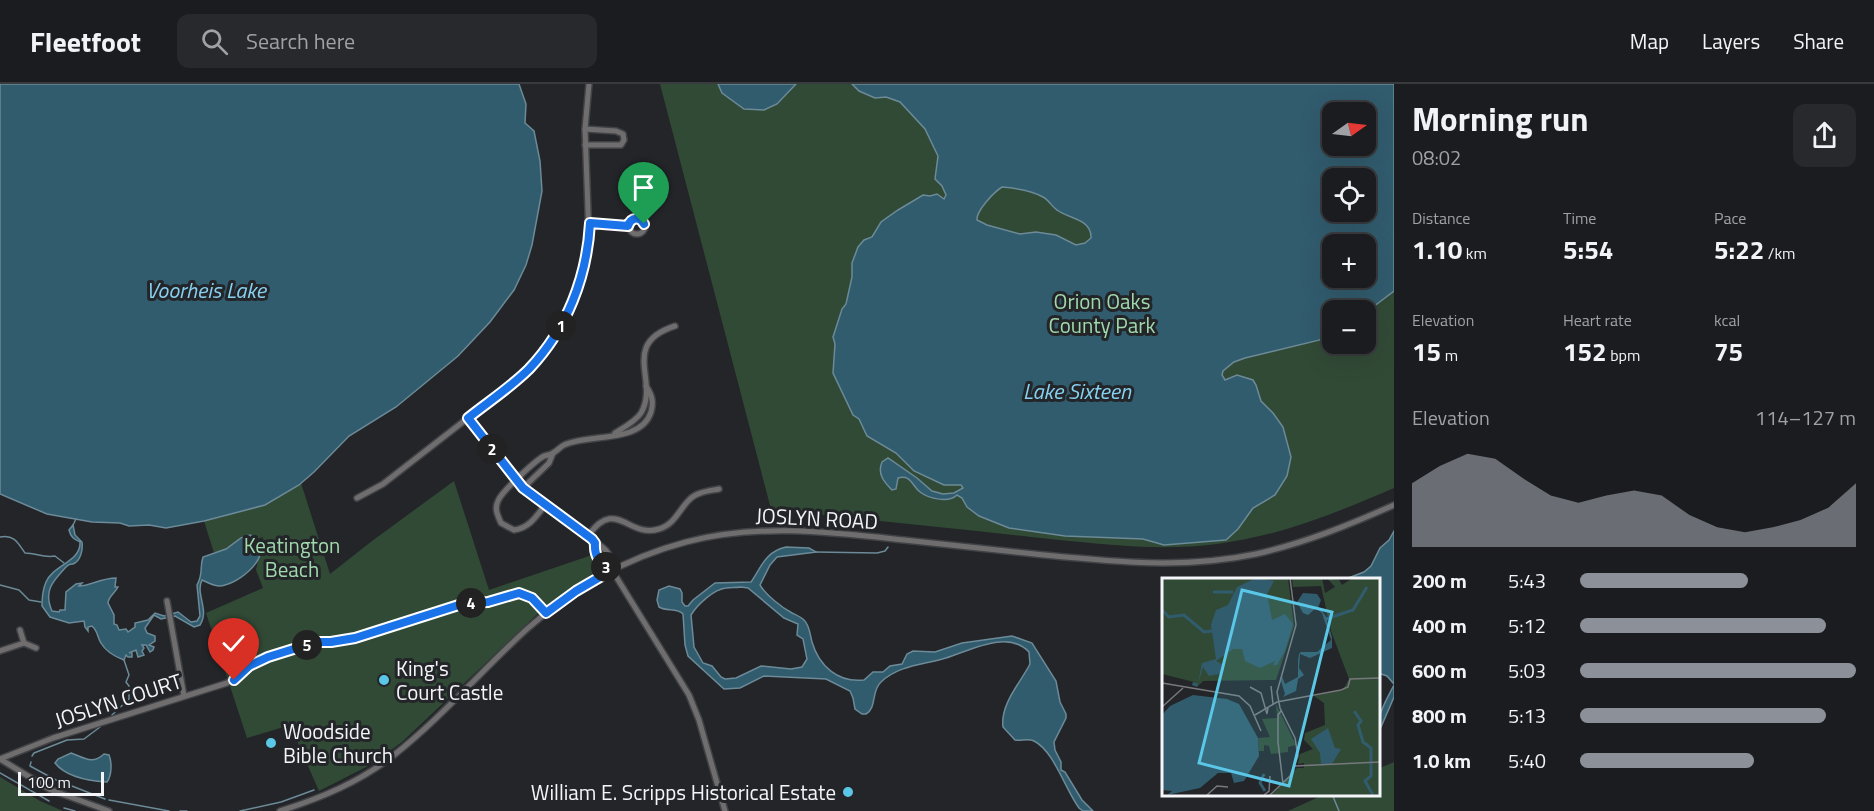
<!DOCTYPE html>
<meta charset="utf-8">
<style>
body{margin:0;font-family:"Titillium Web",sans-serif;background:#27292c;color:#f1f3f6;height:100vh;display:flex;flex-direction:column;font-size:22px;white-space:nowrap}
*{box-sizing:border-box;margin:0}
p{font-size:20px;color:#9fa1a4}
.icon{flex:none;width:33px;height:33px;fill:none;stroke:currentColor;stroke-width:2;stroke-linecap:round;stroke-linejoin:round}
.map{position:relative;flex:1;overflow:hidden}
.side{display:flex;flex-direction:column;background:#1a1c1f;width:480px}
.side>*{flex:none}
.needle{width:39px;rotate:76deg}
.buttons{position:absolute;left:1322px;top:18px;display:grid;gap:12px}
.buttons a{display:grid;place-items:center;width:54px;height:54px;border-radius:12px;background:#1a1c1f;box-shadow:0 6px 24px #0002,0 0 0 2px #383a3d;font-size:30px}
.scale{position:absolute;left:18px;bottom:15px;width:86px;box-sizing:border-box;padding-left:6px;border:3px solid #f4f5f8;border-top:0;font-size:16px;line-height:21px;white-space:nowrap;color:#f4f5f8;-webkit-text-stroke:4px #232529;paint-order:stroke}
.pin{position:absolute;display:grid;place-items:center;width:51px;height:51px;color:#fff;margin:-62px -26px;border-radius:50% 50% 50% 0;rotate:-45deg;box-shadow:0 0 6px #0007}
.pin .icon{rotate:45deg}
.km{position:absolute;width:30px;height:30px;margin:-15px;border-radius:50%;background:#222;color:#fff;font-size:16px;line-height:30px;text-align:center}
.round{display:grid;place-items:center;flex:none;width:63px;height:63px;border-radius:12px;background:#27292c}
.head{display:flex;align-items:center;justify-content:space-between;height:102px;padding:0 18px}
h1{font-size:33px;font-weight:700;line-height:45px}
.metrics{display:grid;grid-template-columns:repeat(3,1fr);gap:9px;height:102px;padding:6px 18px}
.metrics div{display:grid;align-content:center}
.metrics b{font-size:26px;font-weight:700}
.metrics small{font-size:16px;font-weight:400}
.metrics p{font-size:16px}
.chart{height:168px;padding:12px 18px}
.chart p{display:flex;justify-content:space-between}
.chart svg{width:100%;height:108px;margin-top:6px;fill:#8c9099;opacity:.7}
ul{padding:0 18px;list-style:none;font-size:20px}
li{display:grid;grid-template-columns:96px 72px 1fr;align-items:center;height:45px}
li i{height:15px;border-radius:8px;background:#8c9099}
header{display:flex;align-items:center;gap:36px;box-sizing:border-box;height:84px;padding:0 30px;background:#1a1c1f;border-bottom:2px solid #383a3d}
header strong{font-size:28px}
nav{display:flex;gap:33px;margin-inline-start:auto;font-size:21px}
.search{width:420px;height:54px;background:#27292c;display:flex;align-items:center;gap:15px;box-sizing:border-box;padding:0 21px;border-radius:12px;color:#9fa1a4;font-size:22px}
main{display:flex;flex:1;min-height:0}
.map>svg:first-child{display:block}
.green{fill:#314a36;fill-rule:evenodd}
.water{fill:#315c6e;stroke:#6c8a97;stroke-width:1.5;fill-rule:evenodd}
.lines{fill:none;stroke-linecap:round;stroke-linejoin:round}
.stream{stroke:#6c8a97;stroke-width:1.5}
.minor-casing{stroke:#404246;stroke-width:8}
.minor{stroke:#6f6d6e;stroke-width:5}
.route-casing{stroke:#fff;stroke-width:12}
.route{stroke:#1a73e8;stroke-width:8}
.poi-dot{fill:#5bc7e7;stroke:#232529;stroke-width:2}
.labels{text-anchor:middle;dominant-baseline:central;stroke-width:6;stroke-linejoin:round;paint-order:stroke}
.park-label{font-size:21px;fill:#a0d9ac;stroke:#232529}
.street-label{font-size:21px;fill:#f4f5f8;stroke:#232529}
.poi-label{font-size:21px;fill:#f4f5f8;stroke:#232529;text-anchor:start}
.water-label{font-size:22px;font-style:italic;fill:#86d0f0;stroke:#232529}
.inset-river{fill:none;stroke:#315c6e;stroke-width:3}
.inset-road{fill:none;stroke:#77787c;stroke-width:1.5}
.view{fill:#5bc7e7;fill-opacity:0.15;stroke:#5bc7e7;stroke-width:3}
.inset-edge{fill:none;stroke:#f4f5f8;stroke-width:3}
</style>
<header>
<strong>Fleetfoot</strong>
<div class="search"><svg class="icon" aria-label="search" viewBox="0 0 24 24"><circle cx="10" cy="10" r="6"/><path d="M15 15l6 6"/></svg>Search here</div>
<nav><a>Map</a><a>Layers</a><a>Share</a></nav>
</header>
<main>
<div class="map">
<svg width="1394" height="727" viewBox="0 0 1394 727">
<rect width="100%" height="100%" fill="#232529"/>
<g class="green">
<path d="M660,0H1394V404C1336,429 1280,452 1217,460C1155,468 1093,459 1031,453C959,445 887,438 814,430L772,429ZM1332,28H1365V62H1332ZM1332,94H1365V128H1332ZM1332,160H1365V194H1332ZM1332,226H1365V260H1332Z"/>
<polygon points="454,397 489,506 592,471 598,485 568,509 549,519 402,658 372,680 319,707 290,641 247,654 206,529 263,504 256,486 263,453 214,469 204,437 265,421 301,399 330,490 372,457"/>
<polygon points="1394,678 1394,727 1288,727 1323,711 1378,710 1378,685"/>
<polygon points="0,693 40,717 63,727 0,727"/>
</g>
<g class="water">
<polygon points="0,0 519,0 526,20 525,39 534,47 540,77 542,107 532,161 526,181 514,206 490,238 458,272 396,323 349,352 314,388 299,401 265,421 204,437 166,444 149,441 129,442 120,439 92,438 47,430 0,410"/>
<polygon points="718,0 796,0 777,20 764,26 744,25 722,9"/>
<path d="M852,0H1394V207L1365,229V226H1332V253L1245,274L1234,278L1223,287L1222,291L1225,296L1237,291L1253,296L1256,301L1261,317L1273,329L1283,343L1291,373L1287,392L1275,411L1253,424L1238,445L1226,456L1164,461L1143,455L1065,452L1009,444L979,432L967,423L962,414L957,411C949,419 929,415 920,408C912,402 911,390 898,394L896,405L892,406C884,398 877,390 882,378L888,374L917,394L932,407L943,410L954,409L963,404L961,401H944L914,387L896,369L867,352L859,335L853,331L833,289L835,260L833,253L842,225L846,220L852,193V179L858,163L864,156L872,153L881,138L898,126L923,111L930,112L937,110L944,115L946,111L942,102L935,95L938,72L925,45L900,18L886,13L875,14L859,7ZM1365,28V62H1332V28ZM1365,94V128H1332V94ZM1002,103C1014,104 1033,107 1043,113C1049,116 1052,123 1057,126C1069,135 1092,135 1091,154L1085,159L1076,161L1056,151L1036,148L1020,150L987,141L977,136C976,127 994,108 1002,103ZM1332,160H1365V194H1332Z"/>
<path d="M73,441L75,451L82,458C83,465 81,475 75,479C69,482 71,478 66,483C53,497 43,507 52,527L59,528L60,526H65L66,508L76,500L82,499L79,502C90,502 101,494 116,494L115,503H118C115,509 108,513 108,519L114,531V540L117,541L119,546L126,545L128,548L135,543V539L148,536L155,529L164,532L178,528L191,538L197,537L200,532L197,501C204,488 199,485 203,473L226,465L241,454L250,451C278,467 244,496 225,501C216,504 209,499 202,496C195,510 210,526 200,541L194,543L175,532L161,535L154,531L145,544L147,549L155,552V557L149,561L154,563L153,566L150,568L146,561H142L144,564L142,567L144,571L138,573L136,566L129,569L132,568V573H128L126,571L124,576C116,573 106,568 101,559C97,553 98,547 92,542L88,543V547L85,543L84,537L69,539L50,533L42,522C42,515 43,505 46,498C53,481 81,478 80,458C74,455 71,454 69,446Z"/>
<polygon points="1394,447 1394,600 1387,592 1378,589 1378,496 1343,496 1364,488 1371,482 1380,464 1389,456"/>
<path d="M786,463L809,464L816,468L777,473L770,481L760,501C766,511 781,523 792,529C796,531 801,533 804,536C810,542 810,551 812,558C819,582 838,599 864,596L873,588H883L890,582L902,580L907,570L913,567L935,568L962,559L1012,552L1032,559L1056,597L1060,618L1066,630V634L1054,658L1055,666L1061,678V686L1065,688L1082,716L1093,727H1083L1079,724C1065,705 1054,667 1034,657C1029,654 1021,657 1015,656L1003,643C1000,620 1021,598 1030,580L1029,568C1008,545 969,567 946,574C923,581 899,581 881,598C871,607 877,624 866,630H862L855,625L853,614L850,607L826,595L764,592L740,604L724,605L688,572L685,561L683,530C677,523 667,528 659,523L657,516L659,506L669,502L680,505L682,509V518L685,522H688L693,516L715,499L751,498C762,482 765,468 786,463ZM741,503L748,504L784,534L798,540L797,551L803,555L807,575L802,583L791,585L761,582L736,594L725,595L721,593L712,582L703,579L694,563L691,531C697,521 714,505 726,504C731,503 736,504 741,503Z"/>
<path d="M1394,601V613L1378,650C1377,631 1385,618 1394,601Z"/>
<path d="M71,669C85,674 92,681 104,670L109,671C112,678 112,691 107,698C90,697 66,693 55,679L58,675Z"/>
</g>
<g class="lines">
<g class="stream">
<polyline points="73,441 76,435"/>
<path d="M0,453C14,450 18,459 25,469C36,469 43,474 55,472L64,479"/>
<polyline points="816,468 877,469 885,467 888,463"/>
<polyline points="0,501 19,506 29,516 41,518"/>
<polyline points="112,631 129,615 129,602 126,598 129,591 124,576"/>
<polyline points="32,672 34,669 67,656 84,655 100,643"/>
<polyline points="31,678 30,682 54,695 105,715"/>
<polyline points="0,689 49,717"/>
<polyline points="1332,710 1339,727"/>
<polyline points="109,716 169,727"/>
<polyline points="64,724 75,727"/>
<polyline points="180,727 187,727"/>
<polyline points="240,727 281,718 314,706"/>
</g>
<defs>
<g id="minor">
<polyline points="585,45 616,47 623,50 624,56 621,61 585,61"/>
<circle cx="637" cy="142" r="8"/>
<polyline points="590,139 628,142"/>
<path d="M468,334L523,404L588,452C602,465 611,463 612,486"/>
<path d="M615,349C623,344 636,337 641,329C660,297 619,260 675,242"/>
<polyline points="523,404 549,379 553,369"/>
<polyline points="357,414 383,400 504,306 529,285 563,239 579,200 589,154 585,45 589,0"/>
<path d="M545,421C536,433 529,444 514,446L501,439C498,432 494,425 498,417C501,408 535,377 544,372C547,371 550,371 553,369C557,367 560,363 564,361C589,349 641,360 651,328C654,318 652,311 646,302"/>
<path d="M588,452C616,412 628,455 659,445C674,441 679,426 689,416C696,408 709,407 719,405"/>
<path d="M595,459C594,473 600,479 612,486L689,611L699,636L725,727"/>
<polyline points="167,517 184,612"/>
<polyline points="20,546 24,559"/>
<polyline points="0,567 24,559 36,564"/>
<polyline points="0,675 53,654 227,599 259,576 310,560 355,554 461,521 488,518 513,510 528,511 546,529"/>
<polyline points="0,675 51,706 109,727"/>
<path d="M280,727C321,714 360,698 394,671C442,633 482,586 527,545C573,504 626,474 686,458C758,439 831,448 904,456C951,461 997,466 1044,471C1115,478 1185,485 1256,470C1305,459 1349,441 1394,421"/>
</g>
</defs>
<use href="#minor" class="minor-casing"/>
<use href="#minor" class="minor"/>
</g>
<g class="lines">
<defs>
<path id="route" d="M234,596L249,582L268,573L316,558H331L355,554L465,519L488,518L519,509L532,514L546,529L576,507L612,486C600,479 594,473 595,459L592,455L523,404L468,334C488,318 511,303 529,285C567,245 587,193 590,139L628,142C631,133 640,132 644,140"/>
</defs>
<use href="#route" class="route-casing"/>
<use href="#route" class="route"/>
</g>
<g class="poi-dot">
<circle cx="384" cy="596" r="6"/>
<circle cx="271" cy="659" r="6"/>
<circle cx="848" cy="708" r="6"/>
</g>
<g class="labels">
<g class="park-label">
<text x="1102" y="217">Orion Oaks<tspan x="1102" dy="24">County Park</tspan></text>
<text x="292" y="461">Keatington<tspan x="292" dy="24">Beach</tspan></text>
</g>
<g class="street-label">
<text transform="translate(817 434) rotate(3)">JOSLYN ROAD</text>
<text transform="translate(118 616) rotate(-18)">JOSLYN COURT</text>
</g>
<g class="poi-label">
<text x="396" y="584">King's<tspan x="396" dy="24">Court Castle</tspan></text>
<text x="283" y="647">Woodside<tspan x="283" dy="24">Bible Church</tspan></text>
<text x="836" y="708" text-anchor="end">William E. Scripps Historical Estate</text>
</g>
<g class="water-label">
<text x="206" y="206">Voorheis Lake</text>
<text x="1077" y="307">Lake Sixteen</text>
</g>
</g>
<g transform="translate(1162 494)">
<rect width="218" height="218" fill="#232529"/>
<path d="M0,0H126L132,48L114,102L41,103L35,109L32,104L0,96ZM130,0H160L163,15L173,9L165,0L177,2L180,7L189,1L217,0V217H110L135,190H142V185L136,186L138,176L151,171L142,162L143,155L163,147L162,125L152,118L181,112L187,101L169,53L159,8L131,9ZM114,126L134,167L126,169V174L109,176L107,168L102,167V173H97L96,160L108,159L100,141L115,140Z" fill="#314a36"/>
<path d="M94,0L112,3L105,16L110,42L123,36L131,46L123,73L115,87H111L113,83L98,90L83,83L80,71H71L54,83L62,87L61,95L47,98L41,89L35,109L30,107L31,104L36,106L40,85L54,81L49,47L54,32L66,27L75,9ZM141,15L155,16L159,22L156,30L160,33L164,39L170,59V70L148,80L138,76L137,90L142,97L136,101L134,113L121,119L123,116L119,103L120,98L123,106L136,99V83L137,76L139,74H155L169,62L160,35L154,30L146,37L141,35L135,24ZM31,117L65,121L77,126L96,160L97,178L82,203L72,205L69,195H56L38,210L5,217L10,213L0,212V137L8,128ZM166,150L173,170L179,171L170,186H159L158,175L149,161Z" fill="#315c6e"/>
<path class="inset-river" d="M51,14H71M0,32L7,39L22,37L42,54L50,53M164,41L191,32L205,9M192,133L199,143L196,147L201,164L209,170V198L203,203L211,217M102,196L98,205L103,213"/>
<path class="inset-road" d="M0,105L77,118L88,128L99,153M109,108L111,126M88,109L99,115L105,136L106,130M0,129L21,110M119,133L116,137V164L121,206M93,137L115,124L179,112L186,109L188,101L218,100M133,188L218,184M45,217L55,208L66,209M102,217L107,213L108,198M108,217L128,198L136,178L133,160L118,130L115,114L134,47L128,0"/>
<path class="view" d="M80,12L170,34L127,208L37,185Z"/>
<rect width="218" height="218" class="inset-edge"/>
</g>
</svg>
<div class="buttons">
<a><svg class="needle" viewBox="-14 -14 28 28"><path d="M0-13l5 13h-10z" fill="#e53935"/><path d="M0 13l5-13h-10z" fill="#9fa1a4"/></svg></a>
<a><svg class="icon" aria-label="locate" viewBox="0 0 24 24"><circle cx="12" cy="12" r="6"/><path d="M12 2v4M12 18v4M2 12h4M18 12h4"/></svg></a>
<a>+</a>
<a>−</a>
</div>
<div class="scale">100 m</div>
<div class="pin" style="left:644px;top:140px;background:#1e9e55"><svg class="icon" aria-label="arrive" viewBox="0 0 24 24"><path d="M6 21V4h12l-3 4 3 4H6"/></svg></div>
<div class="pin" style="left:234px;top:596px;background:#d93025"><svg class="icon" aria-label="check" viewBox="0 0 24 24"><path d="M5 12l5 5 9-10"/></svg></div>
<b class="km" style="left:561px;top:242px">1</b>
<b class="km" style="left:492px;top:365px">2</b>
<b class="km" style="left:606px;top:483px">3</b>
<b class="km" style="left:471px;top:519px">4</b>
<b class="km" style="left:307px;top:561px">5</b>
</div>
<section class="side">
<div class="head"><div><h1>Morning run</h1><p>08:02</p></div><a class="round"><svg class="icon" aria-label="share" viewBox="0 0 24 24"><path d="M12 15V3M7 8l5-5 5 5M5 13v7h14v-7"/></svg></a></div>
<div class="metrics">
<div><p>Distance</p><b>1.10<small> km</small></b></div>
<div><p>Time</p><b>5:54</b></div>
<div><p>Pace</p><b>5:22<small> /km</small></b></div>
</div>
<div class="metrics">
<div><p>Elevation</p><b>15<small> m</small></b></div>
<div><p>Heart rate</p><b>152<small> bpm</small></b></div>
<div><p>kcal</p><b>75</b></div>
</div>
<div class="chart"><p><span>Elevation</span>114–127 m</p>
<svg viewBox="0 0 160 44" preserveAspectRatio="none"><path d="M0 44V18L10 11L20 6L30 8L40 16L50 23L60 26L70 23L80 21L90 23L100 31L110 36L120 38L130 36L140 33L150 28L160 18V44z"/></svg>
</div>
<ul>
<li><b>200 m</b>5:43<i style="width:61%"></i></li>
<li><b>400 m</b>5:12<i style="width:89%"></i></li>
<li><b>600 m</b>5:03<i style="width:100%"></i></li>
<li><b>800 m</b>5:13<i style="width:89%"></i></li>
<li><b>1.0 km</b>5:40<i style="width:63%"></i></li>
</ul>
</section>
</main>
